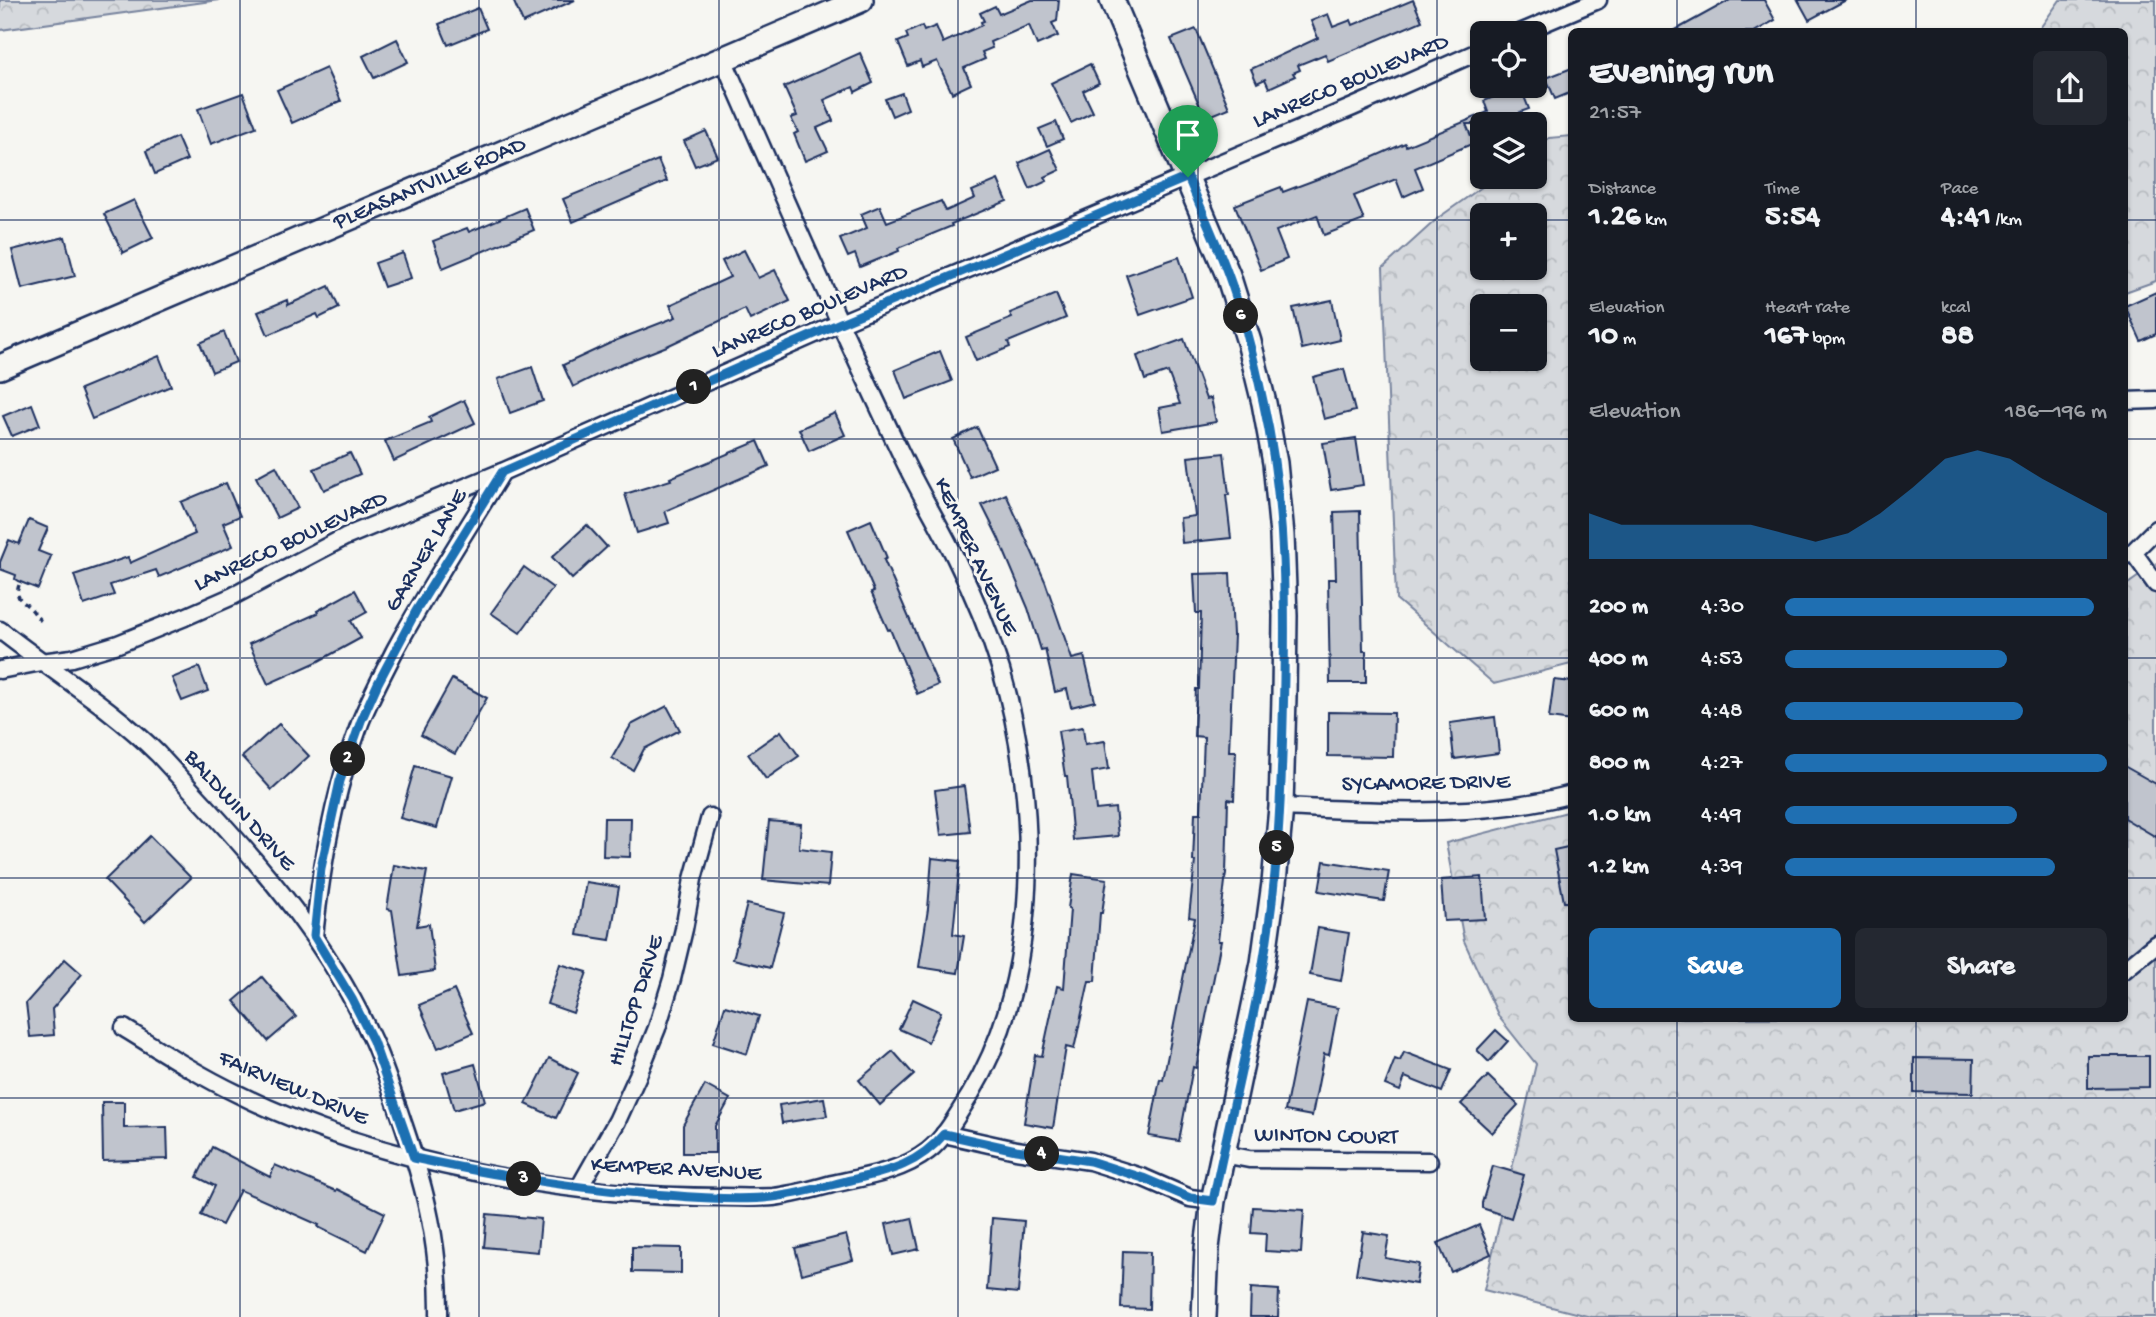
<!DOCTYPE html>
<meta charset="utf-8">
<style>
body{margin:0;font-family:"Gochi Hand",sans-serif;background:#242831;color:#f1f3f6;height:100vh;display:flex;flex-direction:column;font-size:26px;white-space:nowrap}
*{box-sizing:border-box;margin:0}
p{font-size:23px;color:#9ea1a6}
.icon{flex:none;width:38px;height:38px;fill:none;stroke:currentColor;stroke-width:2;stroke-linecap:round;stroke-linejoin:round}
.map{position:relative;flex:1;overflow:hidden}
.side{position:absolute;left:1568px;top:28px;width:560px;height:994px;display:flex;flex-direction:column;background:#171b24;border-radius:10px;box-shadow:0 2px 5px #0004}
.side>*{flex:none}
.buttons{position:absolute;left:1470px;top:21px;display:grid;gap:14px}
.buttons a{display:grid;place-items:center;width:77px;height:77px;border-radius:10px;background:#171b24;box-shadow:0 2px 5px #0004;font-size:35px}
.pin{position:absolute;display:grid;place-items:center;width:60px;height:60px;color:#fff;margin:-72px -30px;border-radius:50% 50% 50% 0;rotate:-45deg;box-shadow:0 0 7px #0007}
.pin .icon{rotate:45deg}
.km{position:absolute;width:35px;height:35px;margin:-18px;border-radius:50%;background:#222;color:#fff;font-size:19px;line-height:35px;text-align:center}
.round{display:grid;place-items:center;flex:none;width:74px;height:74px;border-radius:10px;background:#242831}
.headline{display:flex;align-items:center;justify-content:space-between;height:119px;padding:0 21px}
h1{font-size:38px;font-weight:700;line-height:52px}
.stats{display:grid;grid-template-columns:repeat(3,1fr);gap:10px;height:119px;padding:7px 21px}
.stats div{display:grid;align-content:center}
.stats b{font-size:30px;font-weight:700}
.stats small{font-size:19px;font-weight:400}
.stats p{font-size:19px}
.chart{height:196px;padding:14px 21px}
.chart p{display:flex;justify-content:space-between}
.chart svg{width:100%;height:126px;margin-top:7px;fill:#1f6fb2;opacity:.7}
.action{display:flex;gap:14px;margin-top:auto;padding:14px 21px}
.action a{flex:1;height:80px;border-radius:10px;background:#1f6fb2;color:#fff;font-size:28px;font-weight:700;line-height:80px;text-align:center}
.action a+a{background:#242831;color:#f1f3f6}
ul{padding:0 21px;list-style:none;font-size:23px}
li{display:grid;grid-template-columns:112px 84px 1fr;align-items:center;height:52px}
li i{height:18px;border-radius:9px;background:#1f6fb2}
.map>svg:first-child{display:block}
.forest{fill:url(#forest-crowns);stroke:#78849e;stroke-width:2;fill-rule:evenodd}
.building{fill:#c0c4cd;stroke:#1b2f5e;stroke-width:2}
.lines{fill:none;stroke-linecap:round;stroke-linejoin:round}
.street-casing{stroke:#1b2f5e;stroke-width:21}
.secondary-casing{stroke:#1b2f5e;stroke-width:28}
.path{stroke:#1b2f5e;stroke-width:3.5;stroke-dasharray:5 5;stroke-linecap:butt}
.street{stroke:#f6f6f2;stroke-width:16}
.secondary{stroke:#f6f6f2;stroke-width:23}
.route-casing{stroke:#fff;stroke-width:14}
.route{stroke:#1f6fb2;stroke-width:9}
.grid{fill:none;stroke:#1b2f5e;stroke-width:2;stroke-opacity:0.55}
.labels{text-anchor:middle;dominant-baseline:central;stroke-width:6;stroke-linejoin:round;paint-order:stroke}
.street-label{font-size:23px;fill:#1b2f5e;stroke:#f6f6f2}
</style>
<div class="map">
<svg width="2156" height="1317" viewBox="0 0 2156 1317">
<defs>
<pattern id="forest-crowns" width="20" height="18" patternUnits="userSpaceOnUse" patternTransform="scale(1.75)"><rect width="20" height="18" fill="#d6d9dd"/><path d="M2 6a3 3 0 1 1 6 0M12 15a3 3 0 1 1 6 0" fill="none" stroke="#b7bbc0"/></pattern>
</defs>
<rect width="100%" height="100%" fill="#f6f6f2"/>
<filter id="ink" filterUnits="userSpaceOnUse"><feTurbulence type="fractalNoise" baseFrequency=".0143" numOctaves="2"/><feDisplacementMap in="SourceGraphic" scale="14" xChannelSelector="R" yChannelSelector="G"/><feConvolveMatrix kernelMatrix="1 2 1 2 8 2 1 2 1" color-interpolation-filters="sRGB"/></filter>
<g filter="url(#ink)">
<g class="forest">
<polygon points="0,0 219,0 0,30"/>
<polygon points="2060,0 2156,0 2156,281 2125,292 2124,32 2038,31"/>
<path d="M1571,136V664L1494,684L1396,599L1383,268L1438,218L1496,177H1535V149L1549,138ZM1535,215V268H1482V215ZM1482,306H1535V359H1482Z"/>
<polygon points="2156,564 2156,1317 1591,1317 1484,1290 1536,1064 1499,1017 1464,941 1446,843 1571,811 1572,1018 2124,1018 2125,586"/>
</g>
<g class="building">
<polygon points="513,0 575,0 523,23"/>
<polygon points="1032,0 1059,0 1057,21 1052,23 1058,36 1037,45 1029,25 990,42 992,48 982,52 985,59 964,68 971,84 952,93 937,61 922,67 920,61 908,66 898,42 908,38 906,33 922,26 924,31 936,26 943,43 982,25 981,22 984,21 980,13 995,6 999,14"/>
<polygon points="1413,0 1422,21 1328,61 1325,54 1298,65 1300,70 1293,73 1295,76 1269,88 1265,79 1257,83 1251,69 1318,38 1311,21 1328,14 1333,27 1351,20 1353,25"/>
<polygon points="1730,0 1764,0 1775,20 1754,32 1672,32"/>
<polygon points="1798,0 1846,0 1809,20"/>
<polygon points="478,8 487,29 448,45 439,24"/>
<polygon points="1196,29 1229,108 1205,118 1171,39"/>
<polygon points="397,39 408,62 374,78 363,56"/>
<polygon points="860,53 873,83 855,92 853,87 824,100 833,121 817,128 828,151 805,161 794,134 798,132 791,118 797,116 784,87"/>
<polygon points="1090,64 1099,83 1083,91 1093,112 1071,123 1051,83"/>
<polygon points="326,68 341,101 292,123 277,90"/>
<polygon points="1572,68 1572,92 1555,99 1546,78"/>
<polygon points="1520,86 1529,109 1520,112 1526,124 1466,124 1474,143 1415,168 1423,188 1403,197 1396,179 1354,196 1364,220 1324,235 1317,215 1276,231 1287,259 1261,270 1235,205 1281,187 1283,192 1360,163 1405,143 1406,146 1488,112 1484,101"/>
<polygon points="243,93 256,127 211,144 198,109"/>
<polygon points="902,93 908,109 892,116 885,99"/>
<polygon points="1056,122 1063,139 1047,146 1039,129"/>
<polygon points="706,131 718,157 695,166 684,141"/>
<polygon points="177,137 187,160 155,174 146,151"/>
<polygon points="1050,149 1060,170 1045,177 1047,181 1030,189 1019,163"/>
<polygon points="658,160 667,181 573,222 563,199"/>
<polygon points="998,180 1007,201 951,224 952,226 898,248 899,251 860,267 855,254 848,257 840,239 867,228 861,214 880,206 887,222 941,201 946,211 975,198 972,191"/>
<polygon points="134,200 153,238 123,253 104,214"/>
<polygon points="525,208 534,230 443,268 433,241 467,228 469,232"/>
<polygon points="65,237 75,276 22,289 12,250"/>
<polygon points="744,250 758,278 775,270 790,301 750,320 745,309 667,346 611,368 573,387 563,365 617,340 676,317 670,305 730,277 722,261"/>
<polygon points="403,253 411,278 384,287 375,263"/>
<polygon points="1179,257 1192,297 1140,315 1126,275"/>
<polygon points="329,286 339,308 319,318 317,314 268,335 258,312 287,300 288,305"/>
<polygon points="2156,292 2156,334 2141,341 2125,306"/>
<polygon points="1056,294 1066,318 1008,342 1010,347 976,361 966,337 1012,318 1010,313"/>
<polygon points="1332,300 1340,340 1302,349 1293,308"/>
<polygon points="224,332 236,362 212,372 200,343"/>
<polygon points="1184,339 1206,399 1211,398 1216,422 1163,431 1159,408 1180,404 1168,372 1145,380 1137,356"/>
<polygon points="940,351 952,381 906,399 895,370"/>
<polygon points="159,356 171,386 92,419 80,389"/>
<polygon points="532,367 543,401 510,413 498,379"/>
<polygon points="1344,369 1355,411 1324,419 1313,377"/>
<polygon points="464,400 475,423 394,461 385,441 431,422 429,417"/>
<polygon points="32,404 40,425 12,436 3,416"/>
<polygon points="835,413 845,435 809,451 799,429"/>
<polygon points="977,427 995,466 970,477 953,439"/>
<polygon points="1356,438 1363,485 1331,490 1323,443"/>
<polygon points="758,441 769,466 665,511 669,523 637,533 625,494 671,480 670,478"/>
<polygon points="350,453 360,474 324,490 314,469"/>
<polygon points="1224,453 1229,495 1226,495 1231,538 1182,543 1180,518 1195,516 1188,457"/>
<polygon points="276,466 298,508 277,518 256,477"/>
<polygon points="226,483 240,516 223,523 233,546 159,577 156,570 110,585 114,595 84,605 74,575 128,557 130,563 195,534 181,502"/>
<polygon points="1006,494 1045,581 1072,659 1084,656 1095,701 1071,707 1067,689 1055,692 1045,649 1041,650 1028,608 998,537 982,505"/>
<polygon points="1360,511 1363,651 1366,651 1366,683 1330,683 1328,579 1336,579 1334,512"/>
<polygon points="29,520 48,528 38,551 51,556 38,589 18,581 15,579 16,575 0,569 0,562 9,540 19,544"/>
<polygon points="871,520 887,558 884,560 938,685 917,694 890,629 888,630 871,592 874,591 848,530"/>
<polygon points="587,525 607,547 572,579 552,557"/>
<polygon points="524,567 553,588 520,633 491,613"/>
<polygon points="1230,573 1233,635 1234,635 1229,751 1236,751 1234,800 1228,799 1226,873 1218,941 1221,941 1196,1068 1193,1067 1179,1141 1149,1136 1160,1079 1163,1080 1195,918 1189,917 1195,861 1193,861 1195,813 1201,813 1204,737 1194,736 1196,689 1199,689 1201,613 1196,613 1194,574"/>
<polygon points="355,590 367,612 351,621 361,638 317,662 268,684 249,644 318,613 317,611"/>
<polygon points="199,667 208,691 182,701 172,678"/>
<polygon points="452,679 487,698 455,754 421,735"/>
<polygon points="1554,680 1572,682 1572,721 1549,718"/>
<polygon points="667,706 680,730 644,749 633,770 612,758 631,725"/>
<polygon points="1328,712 1394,713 1393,757 1328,756"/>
<polygon points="1495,717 1499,753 1454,759 1450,723"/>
<polygon points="279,724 309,756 272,790 242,757"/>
<polygon points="1083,727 1085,744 1105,741 1109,769 1092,772 1096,810 1115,808 1118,836 1073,840 1067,776 1065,776 1058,731"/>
<polygon points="781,731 799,756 766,779 748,754"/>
<polygon points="415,766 452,776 437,828 400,818"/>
<polygon points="2124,766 2156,784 2156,837 2124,818"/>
<polygon points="964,786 970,832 941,835 935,790"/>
<polygon points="604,818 631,818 630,857 603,856"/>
<polygon points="769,821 801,824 799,848 831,852 828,886 763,880"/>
<polygon points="150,836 191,878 145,922 105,880"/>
<polygon points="1572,846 1572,902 1564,902 1554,850"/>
<polygon points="932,858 960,861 953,934 964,936 958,973 919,967 928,909"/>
<polygon points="1324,861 1389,871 1384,901 1319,891"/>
<polygon points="394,865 427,871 417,926 429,924 435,971 402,976 392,910 387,909"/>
<polygon points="1073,874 1107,879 1102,913 1100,913 1095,981 1089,981 1074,1049 1066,1047 1053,1128 1024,1123 1035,1055 1042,1056 1057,986 1064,988 1070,909 1068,908"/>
<polygon points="1482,877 1485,919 1444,921 1441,880"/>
<polygon points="586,882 619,887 610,940 577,935"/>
<polygon points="747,904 784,913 770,968 733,959"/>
<polygon points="1318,928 1349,933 1341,981 1310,975"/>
<polygon points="65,959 82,974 52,1009 54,1035 30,1037 26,1003"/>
<polygon points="560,964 587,972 573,1013 547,1004"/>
<polygon points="262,977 296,1017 268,1041 234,1001"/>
<polygon points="454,990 473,1033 438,1048 419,1005"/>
<polygon points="913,999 941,1012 928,1042 899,1029"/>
<polygon points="1307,1002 1338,1008 1329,1055 1324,1054 1312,1116 1285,1111"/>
<polygon points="725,1006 759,1016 747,1054 713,1043"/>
<polygon points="1496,1030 1508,1041 1489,1062 1477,1050"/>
<polygon points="893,1051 914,1075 880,1105 859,1080"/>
<polygon points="1404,1052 1451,1070 1442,1092 1405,1077 1400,1091 1385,1085 1395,1059 1400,1061"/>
<polygon points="2088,1056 2149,1056 2149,1087 2088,1088"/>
<polygon points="549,1058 578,1073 556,1118 526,1104"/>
<polygon points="1914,1058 1974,1059 1973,1093 1914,1092"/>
<polygon points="475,1064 485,1101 454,1110 443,1073"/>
<polygon points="1488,1076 1518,1105 1492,1133 1461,1104"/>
<polygon points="705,1085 730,1099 715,1126 715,1153 683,1153 683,1125"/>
<polygon points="824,1098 827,1116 782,1123 779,1105"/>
<polygon points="102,1102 124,1102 124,1128 167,1127 168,1159 103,1161"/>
<polygon points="212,1147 270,1177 275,1165 336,1191 337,1189 385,1213 367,1251 318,1227 319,1225 240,1190 222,1225 201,1215 215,1186 197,1177"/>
<polygon points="1493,1166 1524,1175 1511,1218 1482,1208 1482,1203"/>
<polygon points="1253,1207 1304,1210 1301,1253 1265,1251 1266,1234 1251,1233"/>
<polygon points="487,1214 541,1219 538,1252 484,1247"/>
<polygon points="912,1218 919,1249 893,1255 886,1224"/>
<polygon points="992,1218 1024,1221 1018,1293 987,1290"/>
<polygon points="1479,1225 1491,1254 1451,1272 1438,1243"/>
<polygon points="1363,1232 1389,1236 1385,1258 1419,1264 1416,1284 1356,1274"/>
<polygon points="846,1235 853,1260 802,1274 795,1248"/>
<polygon points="632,1247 681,1248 681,1273 632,1272"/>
<polygon points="1123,1251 1150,1252 1149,1309 1121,1308"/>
<polygon points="1251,1288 1279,1290 1278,1317 1250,1317"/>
</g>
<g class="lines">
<defs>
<g id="street">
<polyline points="1520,33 1598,0"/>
<polyline points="2124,401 2156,400"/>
<polyline points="2133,552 2156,584"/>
<polyline points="2124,556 2133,552 2156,529"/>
<path d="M0,630C52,671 111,707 158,754C170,767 182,780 194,793C265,869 330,945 373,1041C385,1068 394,1097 404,1126C426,1191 440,1247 439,1317"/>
<polyline points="0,670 41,662 72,658 118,644 185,617 233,596 345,537 502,472 840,323 1353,107 1482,50"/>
<path d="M1281,807C1375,811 1481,819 1572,794"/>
<path d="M314,936C322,862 334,792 360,723C370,698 383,674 395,650C428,589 466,531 502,472"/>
<polyline points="2124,970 2156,944"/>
<path d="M124,1028C161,1051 198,1075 238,1094C380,1164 564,1197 722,1197C738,1197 756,1198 773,1197C793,1195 813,1189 832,1184C864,1177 901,1172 928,1151C945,1138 958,1114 970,1095C1042,976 1040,801 1001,670C989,631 973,593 955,557C939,524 919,492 903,458C840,327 782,193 723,59"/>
<polyline points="944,1134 1016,1150 1090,1161 1144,1178 1190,1198 1213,1201"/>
<polyline points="1223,1154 1249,1159 1429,1161"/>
<polyline points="579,1188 617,1121 638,1075 657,1028 672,979 684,929 693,879 710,817"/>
</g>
<g id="secondary">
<polyline points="1112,0 1228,275 1249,342 1264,403 1275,463 1282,535 1285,616 1284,696 1281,807 1274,883 1263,963 1213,1201 1207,1248 1204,1317"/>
<polyline points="0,367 861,0"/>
</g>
</defs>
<use href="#street" class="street-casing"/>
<use href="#secondary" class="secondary-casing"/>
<path class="path" d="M19,585C14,600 23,600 32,610C37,616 37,619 45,623"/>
<use href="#street" class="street"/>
<use href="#secondary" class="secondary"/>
</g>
</g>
<g class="lines" filter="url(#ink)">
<defs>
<path id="route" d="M1188,177C1201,209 1216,241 1228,274C1243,315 1254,358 1263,401C1287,506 1286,615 1283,722C1281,803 1277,884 1263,964C1249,1043 1229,1122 1213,1201L1190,1198L1143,1178L1090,1161L1016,1150L944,1134C918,1165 889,1171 851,1180C826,1186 800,1194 773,1197C741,1201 700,1198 667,1195C581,1190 498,1176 414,1158L373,1041L352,999L314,936L321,868L340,781L361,721L378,683L416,611L502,472L840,323Z"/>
</defs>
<use href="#route" class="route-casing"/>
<use href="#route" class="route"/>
</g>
<path class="grid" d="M240,0V1317M479,0V1317M719,0V1317M958,0V1317M1198,0V1317M1437,0V1317M1677,0V32M1916,0V32M0,220H1482M1535,220H1572M2124,220H2156M0,439H1572M2124,439H2156M0,658H1572M2124,658H2156M0,878H1572M2124,878H2156M1677,1018V1317M1916,1018V1317M0,1098H2156"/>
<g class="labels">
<g class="street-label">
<text transform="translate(1351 82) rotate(-23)">LANRECO BOULEVARD</text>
<text transform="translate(430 184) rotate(-23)">PLEASANTVILLE ROAD</text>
<text transform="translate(810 312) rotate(-23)">LANRECO BOULEVARD</text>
<text transform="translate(291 542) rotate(-25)">LANRECO BOULEVARD</text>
<text transform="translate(427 551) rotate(-59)">GARNER LANE</text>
<text transform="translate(975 557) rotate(65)">KEMPER AVENUE</text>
<text transform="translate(1426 784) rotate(-1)">SYCAMORE DRIVE</text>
<text transform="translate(239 811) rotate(48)">BALDWIN DRIVE</text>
<text transform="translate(637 1001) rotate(-72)">HILLTOP DRIVE</text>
<text transform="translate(293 1089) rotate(23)">FAIRVIEW DRIVE</text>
<text transform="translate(1326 1137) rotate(1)">WINTON COURT</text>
<text transform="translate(676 1170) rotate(3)">KEMPER AVENUE</text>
</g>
</g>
</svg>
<div class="buttons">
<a><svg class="icon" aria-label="locate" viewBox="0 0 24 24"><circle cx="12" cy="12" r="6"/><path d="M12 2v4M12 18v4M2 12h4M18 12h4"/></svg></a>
<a><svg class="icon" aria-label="layers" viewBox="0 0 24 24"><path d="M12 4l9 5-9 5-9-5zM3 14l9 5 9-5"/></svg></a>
<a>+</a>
<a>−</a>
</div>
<div class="pin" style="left:1188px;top:177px;background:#1e9e55"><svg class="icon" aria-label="arrive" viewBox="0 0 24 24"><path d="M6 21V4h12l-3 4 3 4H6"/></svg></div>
<b class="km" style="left:694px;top:387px">1</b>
<b class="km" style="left:348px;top:759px">2</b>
<b class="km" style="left:524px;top:1179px">3</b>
<b class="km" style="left:1042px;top:1154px">4</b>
<b class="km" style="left:1277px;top:848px">5</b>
<b class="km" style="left:1241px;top:316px">6</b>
<section class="side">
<div class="headline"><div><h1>Evening run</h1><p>21:57</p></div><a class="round"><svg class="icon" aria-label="share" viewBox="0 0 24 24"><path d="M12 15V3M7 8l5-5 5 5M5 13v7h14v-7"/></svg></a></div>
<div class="stats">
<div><p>Distance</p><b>1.26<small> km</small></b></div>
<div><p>Time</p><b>5:54</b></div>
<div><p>Pace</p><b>4:41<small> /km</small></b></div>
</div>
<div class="stats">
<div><p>Elevation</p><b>10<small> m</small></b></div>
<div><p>Heart rate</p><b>167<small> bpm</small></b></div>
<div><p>kcal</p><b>88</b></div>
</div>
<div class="chart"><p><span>Elevation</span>186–196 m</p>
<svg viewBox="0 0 160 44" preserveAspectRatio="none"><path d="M0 44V28L10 32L20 32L30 32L40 32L50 32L60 35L70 38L80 35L90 28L100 19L110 9L120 6L130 9L140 16L150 22L160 28V44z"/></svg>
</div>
<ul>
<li><b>200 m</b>4:30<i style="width:96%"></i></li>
<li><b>400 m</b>4:53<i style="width:69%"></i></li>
<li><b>600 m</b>4:48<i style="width:74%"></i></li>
<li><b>800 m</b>4:27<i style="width:100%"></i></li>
<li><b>1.0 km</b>4:49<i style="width:72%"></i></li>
<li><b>1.2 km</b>4:39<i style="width:84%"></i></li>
</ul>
<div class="action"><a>Save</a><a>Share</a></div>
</section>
</div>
